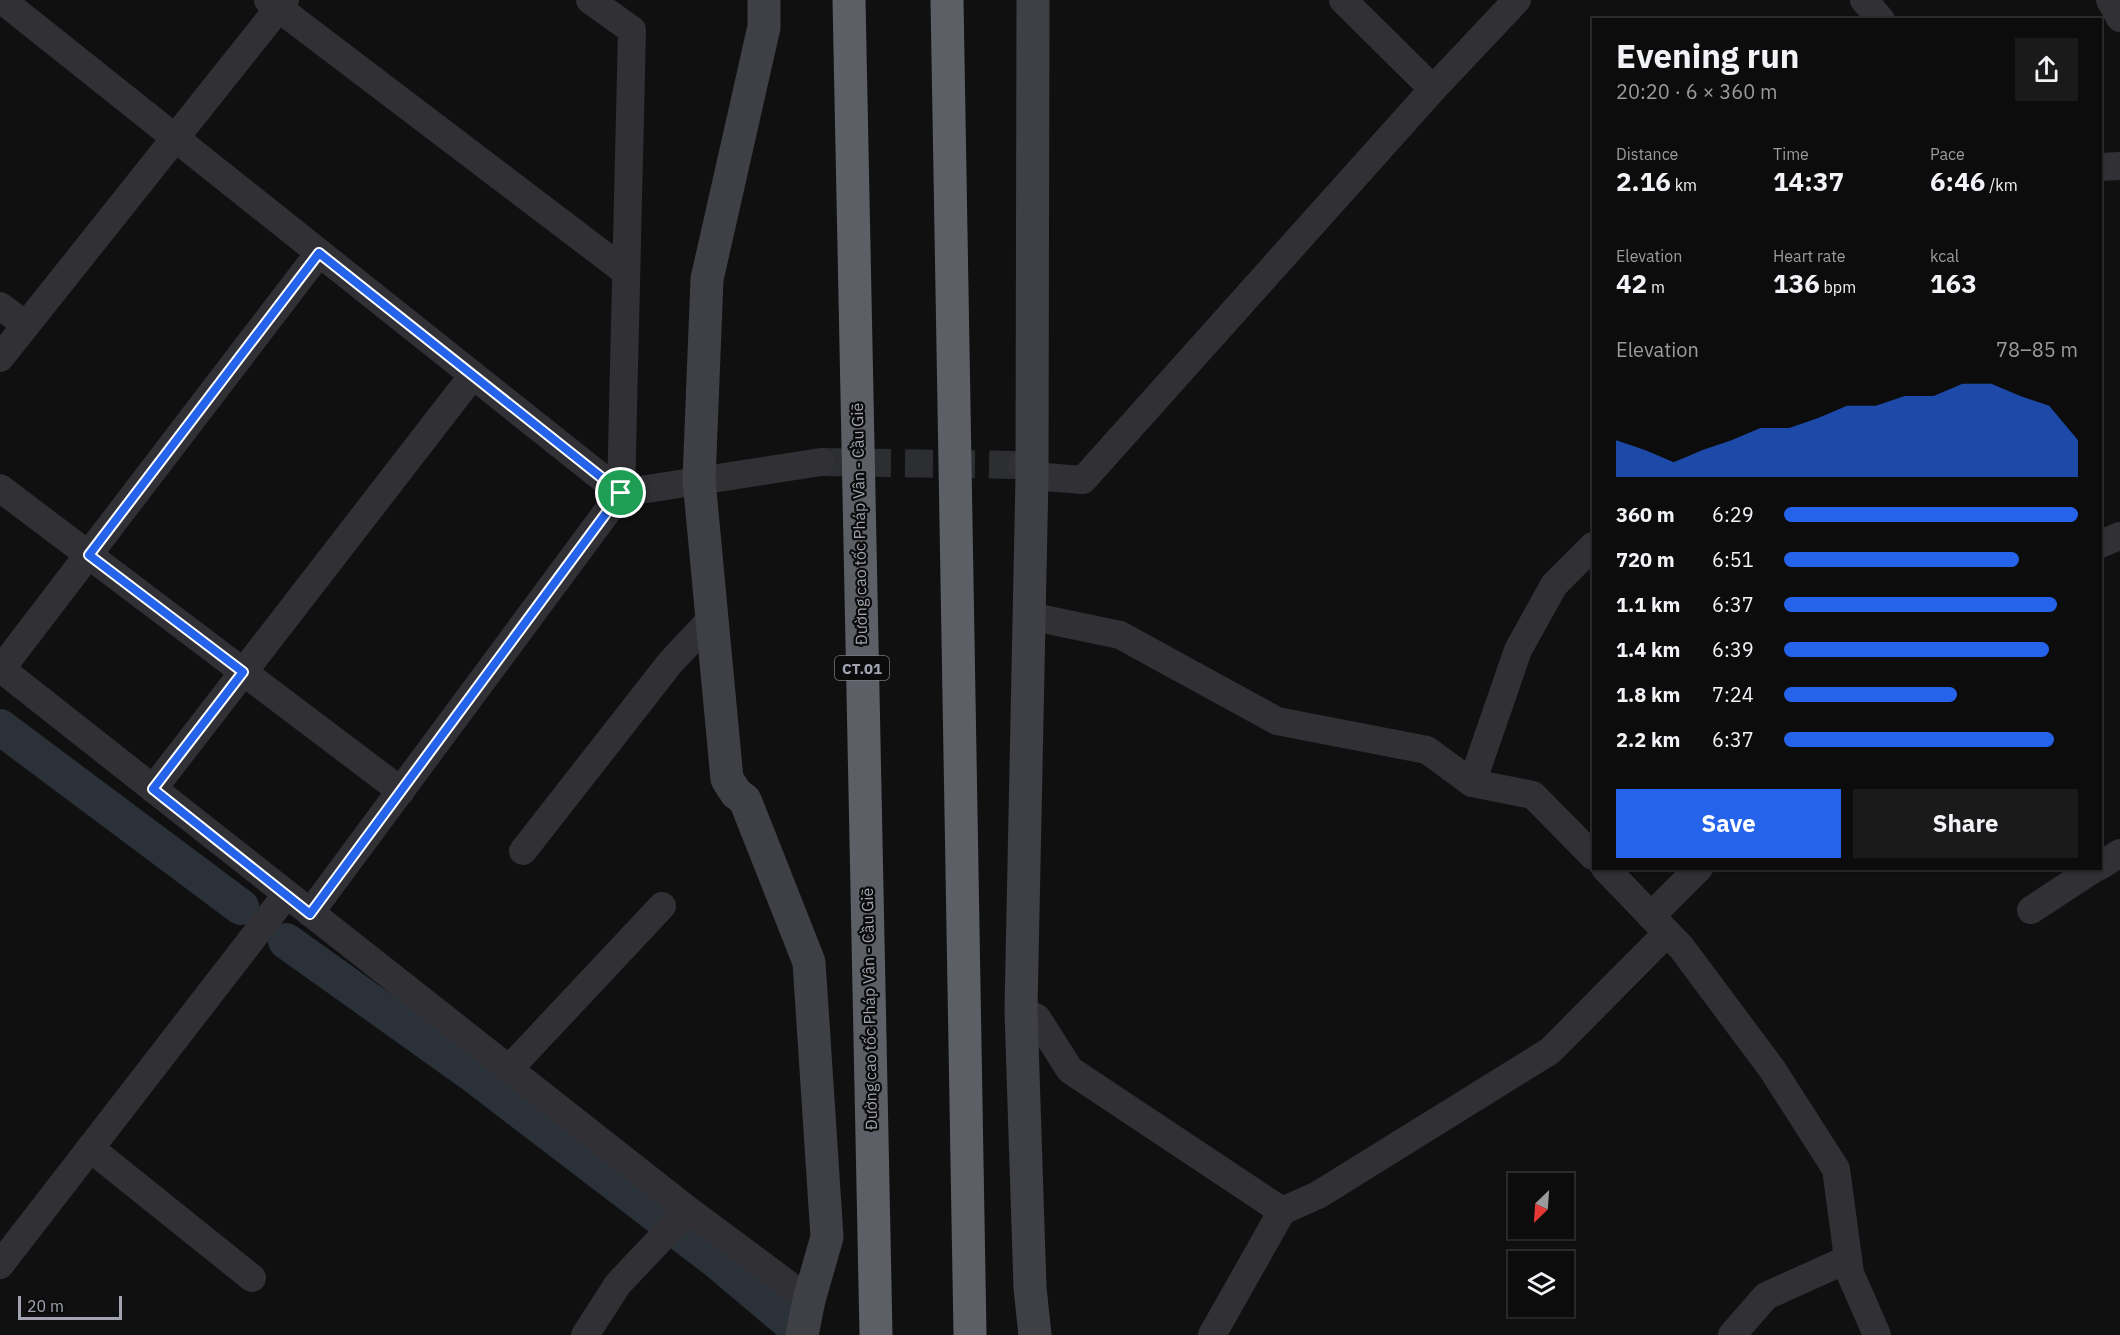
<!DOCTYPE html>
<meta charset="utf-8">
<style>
body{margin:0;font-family:"IBM Plex Sans",sans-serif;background:#1a1a1b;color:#f1f3f6;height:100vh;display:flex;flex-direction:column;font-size:22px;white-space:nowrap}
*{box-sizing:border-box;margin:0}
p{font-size:20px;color:#9a9b9d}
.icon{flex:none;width:33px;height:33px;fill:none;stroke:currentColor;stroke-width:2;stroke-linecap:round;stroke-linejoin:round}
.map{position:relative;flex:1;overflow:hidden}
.details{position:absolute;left:1592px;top:18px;width:510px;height:852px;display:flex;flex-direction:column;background:#0c0c0d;border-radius:0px;box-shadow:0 2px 4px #0004,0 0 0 2px #2c2c2e}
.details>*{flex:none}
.needle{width:39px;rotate:205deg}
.controls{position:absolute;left:1508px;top:1173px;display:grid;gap:12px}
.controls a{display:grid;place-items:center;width:66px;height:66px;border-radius:0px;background:#0c0c0d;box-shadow:0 2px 4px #0004,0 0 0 2px #2c2c2e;font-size:30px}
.scale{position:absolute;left:18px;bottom:15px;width:104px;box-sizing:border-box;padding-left:6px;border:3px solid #a2a5b1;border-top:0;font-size:16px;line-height:21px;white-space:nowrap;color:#a2a5b1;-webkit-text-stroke:4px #0b0b0c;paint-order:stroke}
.pin{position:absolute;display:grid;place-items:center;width:51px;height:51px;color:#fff;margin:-26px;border:3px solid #fff;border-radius:50%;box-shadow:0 2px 6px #0007}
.round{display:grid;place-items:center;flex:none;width:63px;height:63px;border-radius:0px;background:#1a1a1b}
.overview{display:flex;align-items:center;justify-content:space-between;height:102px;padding:0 24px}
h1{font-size:33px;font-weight:700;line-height:45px}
.stats{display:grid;grid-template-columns:repeat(3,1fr);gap:9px;height:102px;padding:6px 24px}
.stats div{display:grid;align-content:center}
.stats b{font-size:26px;font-weight:700}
.stats small{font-size:16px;font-weight:400}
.stats p{font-size:16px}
.chart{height:168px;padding:12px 24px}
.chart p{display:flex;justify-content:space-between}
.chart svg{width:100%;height:108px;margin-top:6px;fill:#2563eb;opacity:.7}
.button{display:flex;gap:12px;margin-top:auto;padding:12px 24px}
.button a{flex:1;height:69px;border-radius:0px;background:#2563eb;color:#fff;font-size:24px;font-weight:700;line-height:69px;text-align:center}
.button a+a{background:#1a1a1b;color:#f1f3f6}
ul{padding:0 24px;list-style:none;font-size:20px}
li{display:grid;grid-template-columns:96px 72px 1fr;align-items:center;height:45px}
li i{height:15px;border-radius:8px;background:#2563eb}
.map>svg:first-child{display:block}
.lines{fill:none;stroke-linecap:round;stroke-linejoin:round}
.canal{stroke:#2a3138;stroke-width:36}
.street-tunnel{stroke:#2d2e31;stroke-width:28;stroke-dasharray:28 14;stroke-linecap:butt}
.street{stroke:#313135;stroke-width:28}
.secondary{stroke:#3f4045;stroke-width:33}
.highway{stroke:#5d5f66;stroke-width:33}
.route-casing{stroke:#fff;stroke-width:12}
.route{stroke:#2563eb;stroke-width:8}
.labels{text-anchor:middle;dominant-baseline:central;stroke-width:4.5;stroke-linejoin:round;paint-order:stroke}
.shield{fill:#0b0b0c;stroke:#757780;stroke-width:1.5}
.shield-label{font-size:15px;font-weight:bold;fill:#a2a5b1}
.street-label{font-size:16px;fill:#a2a5b1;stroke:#0b0b0c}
</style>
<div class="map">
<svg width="2120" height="1335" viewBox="0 0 2120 1335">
<rect width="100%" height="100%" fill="#101011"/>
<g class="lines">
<g class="canal">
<polyline points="0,727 241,907"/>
<polyline points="286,941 471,1073 717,1261 800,1331"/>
</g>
<polyline class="street-tunnel" points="821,462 1022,465"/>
<g class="street">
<polyline points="2,0 621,493 632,30 590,0"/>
<polyline points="268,0 626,272"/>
<polyline points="1343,0 1433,89"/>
<polyline points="1864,0 1881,20"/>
<polyline points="2110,0 2120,18"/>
<polyline points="2100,167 2120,166"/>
<polyline points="0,306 26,325"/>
<polyline points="0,358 285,0"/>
<polyline points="1022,465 1032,476 1083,480 1433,89 1517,0"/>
<polyline points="0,488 401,791"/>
<polyline points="2100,544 2120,536"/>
<polyline points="1029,616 1120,635 1277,721 1427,750 1472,783 1533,795 1593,856"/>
<polyline points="0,668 688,1210 809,1300"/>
<polyline points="1,669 319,253"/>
<polyline points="1472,783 1518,650 1554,585 1593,546"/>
<polyline points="153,789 473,375"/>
<polyline points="523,851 670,663 712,618"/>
<polyline points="2100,866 2120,853"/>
<polyline points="1605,868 1681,947 1772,1069 1836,1169 1850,1273 1877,1335"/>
<polyline points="2031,910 2095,868"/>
<polyline points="310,913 621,493 821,462"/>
<polyline points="1651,916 1699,868"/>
<polyline points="1021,1010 1037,1018 1070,1070 1282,1211 1318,1195 1550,1051 1667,933"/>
<polyline points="510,1068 662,906"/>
<polyline points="90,1148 252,1278"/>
<polyline points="0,1265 286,895"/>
<polyline points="585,1335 618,1284 688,1210"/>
<polyline points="1212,1335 1282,1211"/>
<polyline points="1732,1335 1766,1296 1848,1259"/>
</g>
<g class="secondary">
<polyline points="764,0 764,27 707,279 699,480 727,779 736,793 745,800 809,962 827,1237 809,1300 802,1335"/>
<polyline points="1033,0 1032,476 1021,1010 1030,1288 1035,1335"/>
</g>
<g class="highway">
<polyline points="849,0 876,1335"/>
<polyline points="947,0 970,1335"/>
</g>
</g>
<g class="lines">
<defs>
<polygon id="route" points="319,253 621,493 310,914 153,789 243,672 89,555"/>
</defs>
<use href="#route" class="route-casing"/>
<use href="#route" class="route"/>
</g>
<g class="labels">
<rect class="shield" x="835" y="656" width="54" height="24" rx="4.5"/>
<g class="shield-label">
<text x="862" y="668">CT.01</text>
</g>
<g class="street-label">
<text transform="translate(859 524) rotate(-91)">Đường cao tốc Pháp Vân - Cầu Giẽ</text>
<text transform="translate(869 1009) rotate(-91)">Đường cao tốc Pháp Vân - Cầu Giẽ</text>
</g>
</g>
</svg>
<div class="controls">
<a><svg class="needle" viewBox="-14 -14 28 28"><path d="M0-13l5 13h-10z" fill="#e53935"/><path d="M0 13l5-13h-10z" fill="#9a9b9d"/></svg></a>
<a><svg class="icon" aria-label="layers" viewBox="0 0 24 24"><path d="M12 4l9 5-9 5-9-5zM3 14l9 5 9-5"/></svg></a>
</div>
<div class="scale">20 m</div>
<div class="pin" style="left:621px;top:493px;background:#1e9e55"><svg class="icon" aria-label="arrive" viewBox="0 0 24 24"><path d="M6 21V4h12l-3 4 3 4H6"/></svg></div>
<section class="details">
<div class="overview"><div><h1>Evening run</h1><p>20:20 · 6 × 360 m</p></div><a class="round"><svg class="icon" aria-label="share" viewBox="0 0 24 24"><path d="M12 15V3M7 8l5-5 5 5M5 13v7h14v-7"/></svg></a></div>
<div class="stats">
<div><p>Distance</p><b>2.16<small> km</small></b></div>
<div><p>Time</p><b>14:37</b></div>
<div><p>Pace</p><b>6:46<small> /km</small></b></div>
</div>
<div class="stats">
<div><p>Elevation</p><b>42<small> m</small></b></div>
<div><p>Heart rate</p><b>136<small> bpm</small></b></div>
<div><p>kcal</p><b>163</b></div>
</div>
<div class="chart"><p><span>Elevation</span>78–85 m</p>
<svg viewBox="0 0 160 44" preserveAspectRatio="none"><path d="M0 44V29L10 33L20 38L30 33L40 29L50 24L60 24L70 20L80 15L90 15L100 11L110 11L120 6L130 6L140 11L150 15L160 29V44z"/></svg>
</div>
<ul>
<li><b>360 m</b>6:29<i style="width:100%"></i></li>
<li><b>720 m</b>6:51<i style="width:80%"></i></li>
<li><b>1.1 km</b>6:37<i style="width:93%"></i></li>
<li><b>1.4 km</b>6:39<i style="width:90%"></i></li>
<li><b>1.8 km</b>7:24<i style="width:59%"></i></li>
<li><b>2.2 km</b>6:37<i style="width:92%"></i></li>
</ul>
<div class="button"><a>Save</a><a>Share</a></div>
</section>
</div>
